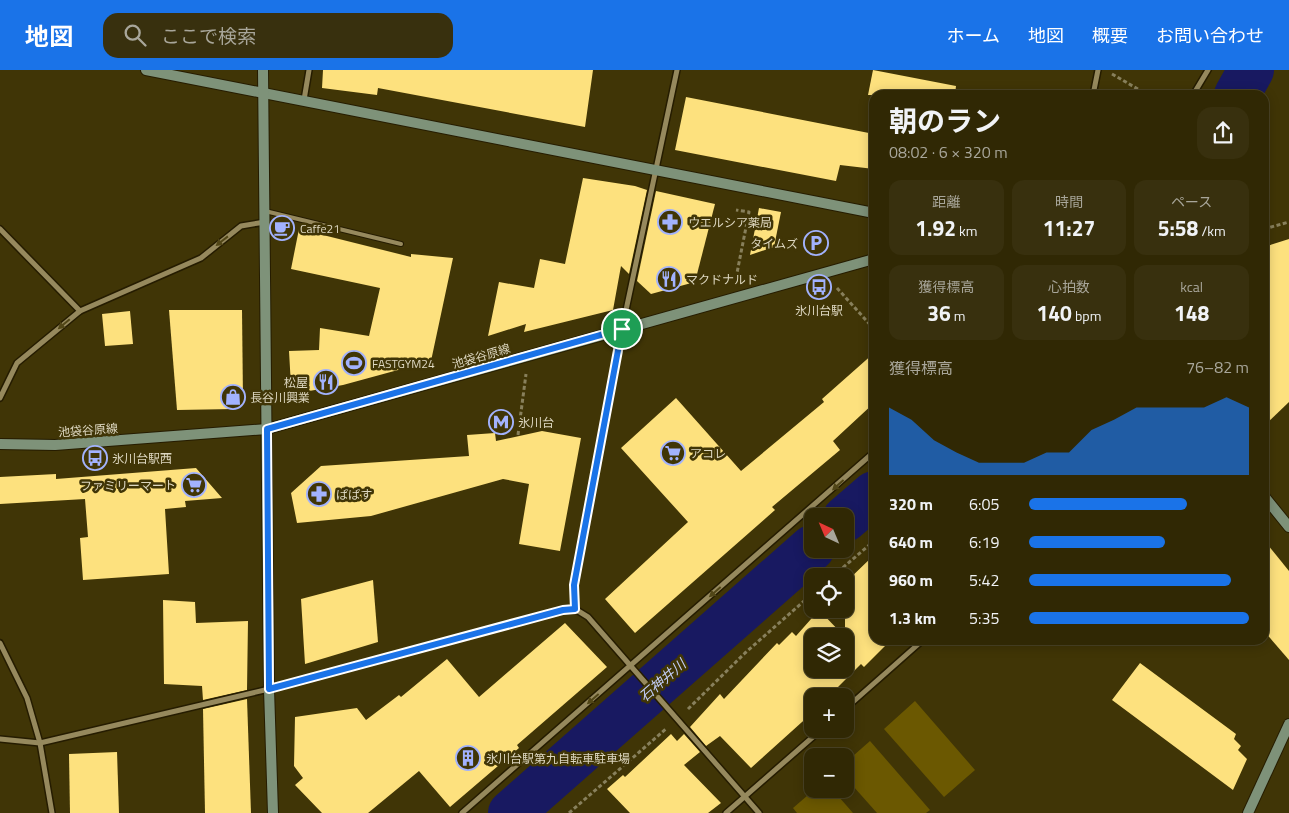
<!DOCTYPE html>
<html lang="ja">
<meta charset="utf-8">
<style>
body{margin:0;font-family:"Titillium Web","Noto Sans JP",sans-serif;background:#38300e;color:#f1f3f6;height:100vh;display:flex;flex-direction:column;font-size:19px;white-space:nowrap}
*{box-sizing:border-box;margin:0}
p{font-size:16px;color:#a8a69a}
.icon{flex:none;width:28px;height:28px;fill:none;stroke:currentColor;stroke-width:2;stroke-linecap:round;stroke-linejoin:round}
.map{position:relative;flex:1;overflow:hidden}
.side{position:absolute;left:869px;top:20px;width:400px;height:555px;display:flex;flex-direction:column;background:#302804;border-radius:15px;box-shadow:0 2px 12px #0003,0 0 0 1px #4b4426}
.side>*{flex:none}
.needle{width:32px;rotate:316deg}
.buttons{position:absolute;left:804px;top:438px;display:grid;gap:10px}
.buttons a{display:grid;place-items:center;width:50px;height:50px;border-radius:10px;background:#302804;box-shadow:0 2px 12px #0003,0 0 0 1px #4b4426;font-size:25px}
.pin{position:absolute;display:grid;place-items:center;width:42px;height:42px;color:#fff;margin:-21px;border:2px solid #fff;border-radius:50%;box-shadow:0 1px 5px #0007}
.round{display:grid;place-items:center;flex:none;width:52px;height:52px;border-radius:15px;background:#38300e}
.summary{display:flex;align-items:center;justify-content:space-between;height:85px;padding:0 20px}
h1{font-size:28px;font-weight:700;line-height:38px}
.figures{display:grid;grid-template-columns:repeat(3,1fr);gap:8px;height:85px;padding:5px 20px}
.figures div{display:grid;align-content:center;border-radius:12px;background:#38300e;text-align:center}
.figures b{font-size:21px;font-weight:700}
.figures small{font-size:14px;font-weight:400}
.figures p{font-size:14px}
.chart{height:140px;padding:10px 20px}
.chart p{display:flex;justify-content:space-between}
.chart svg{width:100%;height:90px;margin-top:5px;fill:#1a73e8;opacity:.7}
ul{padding:0 20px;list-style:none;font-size:16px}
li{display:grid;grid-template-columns:80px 60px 1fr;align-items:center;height:38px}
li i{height:12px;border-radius:6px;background:#1a73e8}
header{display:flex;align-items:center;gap:30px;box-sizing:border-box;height:70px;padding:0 25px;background:#1a73e8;color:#fff}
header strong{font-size:24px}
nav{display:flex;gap:28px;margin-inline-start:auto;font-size:18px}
.search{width:350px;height:45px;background:#38300e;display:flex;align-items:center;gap:12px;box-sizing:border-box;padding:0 18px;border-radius:15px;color:#a8a69a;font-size:19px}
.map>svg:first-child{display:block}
.green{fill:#6b5801}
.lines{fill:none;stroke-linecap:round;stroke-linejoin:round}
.river{stroke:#181961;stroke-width:46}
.building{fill:#fde17e}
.lane-casing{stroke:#251c00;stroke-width:6}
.street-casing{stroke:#251c00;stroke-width:8}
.secondary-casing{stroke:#251c00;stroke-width:12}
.path{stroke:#88805c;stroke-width:3;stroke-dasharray:4 2.5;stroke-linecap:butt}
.lane{stroke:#96895d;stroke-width:4}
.street{stroke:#96895d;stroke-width:5}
.secondary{stroke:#7e9279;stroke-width:10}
.oneway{fill:#514617}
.route-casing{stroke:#fff;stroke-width:10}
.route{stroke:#1a73e8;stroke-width:6}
.labels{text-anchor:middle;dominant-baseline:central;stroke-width:5;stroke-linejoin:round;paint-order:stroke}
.poi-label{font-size:12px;fill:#ddd7c0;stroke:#403506;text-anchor:start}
.street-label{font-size:12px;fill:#ddd7c0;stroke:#403506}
.water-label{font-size:14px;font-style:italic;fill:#c2cdf8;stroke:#403506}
</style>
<header>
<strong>地図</strong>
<div class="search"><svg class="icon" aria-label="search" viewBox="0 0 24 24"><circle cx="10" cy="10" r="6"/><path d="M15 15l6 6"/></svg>ここで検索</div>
<nav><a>ホーム</a><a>地図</a><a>概要</a><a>お問い合わせ</a></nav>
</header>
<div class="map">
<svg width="1289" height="743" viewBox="0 0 1289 743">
<rect width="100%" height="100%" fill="#403506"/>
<g class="green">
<polygon points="915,631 975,700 944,727 884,659"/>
<polygon points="870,671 930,740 926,743 877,743 845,707 845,693"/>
<polygon points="815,719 832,719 853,743 797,743 793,738"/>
</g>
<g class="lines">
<g class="river">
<polyline points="1237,25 1251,0"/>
<polyline points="845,449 874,424"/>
<polyline points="511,743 812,478"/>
</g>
</g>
<g class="building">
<polygon points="323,0 593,0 585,57 378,18 377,25 322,18"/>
<polygon points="873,0 956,16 955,25 868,25"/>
<polygon points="686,27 874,64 874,99 840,95 836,111 675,80"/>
<polygon points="583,108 635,116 647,120 629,204 621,196 613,240 524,262 526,254 488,266 499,212 534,218 540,189 565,194"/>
<polygon points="656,121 715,134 695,212 651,224 637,211"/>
<polygon points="759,138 781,142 774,177 750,185"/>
<polygon points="299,159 411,187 411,184 453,188 431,291 343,315 298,323 291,316 289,281 319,280 320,258 369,266 380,218 291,199"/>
<polygon points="1289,169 1289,332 1264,356 1264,177"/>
<polygon points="169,240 242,240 243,330 234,339 177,340"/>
<polygon points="130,241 133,274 105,276 102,244"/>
<polygon points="874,283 874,333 833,371 840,380 772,437 775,440 635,563 605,529 688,452 621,378 676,328 741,401 824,332 822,329"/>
<polygon points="542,361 581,368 560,481 519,474 529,414 503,409 371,446 297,453 291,423 321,396 469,386 467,365 495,363 496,371"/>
<polygon points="196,398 222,428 185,431 186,437 165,439 169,504 83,510 80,468 88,467 85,429 0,434 0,407 56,404 56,409"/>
<polygon points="1264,470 1289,501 1289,590 1264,561"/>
<polygon points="874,485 874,570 882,570 886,575 864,597 861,594 829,626 812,626 812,643 751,698 720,666 706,676 690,657 720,624 724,629 777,573 779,575 792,562 796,566 819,540 844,566 812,566 812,599 845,599 845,513"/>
<polygon points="373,510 378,572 305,594 301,529"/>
<polygon points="163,530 195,532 196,553 248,551 247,620 203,630 202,616 164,614"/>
<polygon points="565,553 607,597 517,675 519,678 450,737 419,701 368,743 322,743 295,715 303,708 294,696 295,647 357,638 366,650 399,625 401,627 447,589 479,627"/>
<polygon points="1140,593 1236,664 1234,669 1241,676 1238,680 1247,689 1233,720 1112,630"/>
<polygon points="247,629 251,743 205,743 203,639"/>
<polygon points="671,664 677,671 684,664 700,682 684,695 721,733 708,743 630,743 607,719 623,705 625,707"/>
<polygon points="117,682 119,743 70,743 69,684"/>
</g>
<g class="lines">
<defs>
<polyline id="lane" points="265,141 401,174"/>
<g id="street">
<polyline points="1093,25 1098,0"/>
<polyline points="1193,25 1208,0"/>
<polyline points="304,30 309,0"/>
<polyline points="0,159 80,241"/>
<polyline points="0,328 17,293 80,241 201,188 241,156 265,152"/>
<polyline points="575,539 588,547 759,743"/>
<polyline points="0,573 27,628 40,673 52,743"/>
<polyline points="845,639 923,570"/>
<polyline points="0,669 40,673 269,619 563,540 575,539 574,515 622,259 677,0"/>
<polyline points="462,743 874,382"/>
<polyline points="726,743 822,659"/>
</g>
<g id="secondary">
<polyline points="146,0 874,143"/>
<polyline points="263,0 269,619 273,743"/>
<polyline points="0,374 55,375 267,359 874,189"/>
<polyline points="1264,426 1289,457"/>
<polyline points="1248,743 1289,654"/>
</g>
</defs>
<use href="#lane" class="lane-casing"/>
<use href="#street" class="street-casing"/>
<use href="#secondary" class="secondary-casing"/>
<g class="path">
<polyline points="1112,4 1148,25"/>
<polyline points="1264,159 1289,152"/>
<polyline points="736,208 749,142 736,140"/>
<polyline points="837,218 874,259"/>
<polyline points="518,365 526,304"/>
<polyline points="833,506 874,471"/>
<polyline points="688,639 745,583 812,524"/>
<polyline points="569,743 667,658"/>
</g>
<use href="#lane" class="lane"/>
<use href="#street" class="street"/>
<use href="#secondary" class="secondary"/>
</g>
<defs><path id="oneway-solid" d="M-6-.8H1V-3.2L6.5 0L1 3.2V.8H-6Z" transform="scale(1.25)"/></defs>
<g class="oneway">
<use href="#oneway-solid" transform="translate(222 171) rotate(142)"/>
<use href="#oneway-solid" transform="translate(64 254) rotate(140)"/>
<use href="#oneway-solid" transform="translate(838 415) rotate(138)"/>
<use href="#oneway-solid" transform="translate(715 522) rotate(139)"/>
<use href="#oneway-solid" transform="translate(593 629) rotate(139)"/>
</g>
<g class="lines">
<defs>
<polygon id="route" points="622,259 574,515 575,539 563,540 269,619 267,359"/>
</defs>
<use href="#route" class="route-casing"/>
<use href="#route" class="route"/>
</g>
<defs>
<symbol id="pharmacy-ring" viewBox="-11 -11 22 22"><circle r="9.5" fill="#403506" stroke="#a2b2fd" stroke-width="1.5"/><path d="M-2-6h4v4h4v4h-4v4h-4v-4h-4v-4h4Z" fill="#a2b2fd"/></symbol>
<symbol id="cafe-ring" viewBox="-11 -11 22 22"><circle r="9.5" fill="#403506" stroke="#a2b2fd" stroke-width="1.5"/><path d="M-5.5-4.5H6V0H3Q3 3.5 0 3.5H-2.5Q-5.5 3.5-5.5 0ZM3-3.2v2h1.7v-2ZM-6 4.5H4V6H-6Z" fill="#a2b2fd"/></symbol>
<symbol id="parking-ring" viewBox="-11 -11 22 22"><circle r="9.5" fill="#403506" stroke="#a2b2fd" stroke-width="1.5"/><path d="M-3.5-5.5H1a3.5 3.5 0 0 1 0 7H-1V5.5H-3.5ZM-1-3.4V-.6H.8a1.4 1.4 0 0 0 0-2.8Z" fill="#a2b2fd"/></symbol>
<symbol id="restaurant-ring" viewBox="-11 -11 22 22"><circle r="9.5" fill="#403506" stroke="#a2b2fd" stroke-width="1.5"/><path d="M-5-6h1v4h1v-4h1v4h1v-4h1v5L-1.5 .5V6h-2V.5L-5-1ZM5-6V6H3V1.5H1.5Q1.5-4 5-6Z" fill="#a2b2fd"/></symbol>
<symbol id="bus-ring" viewBox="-11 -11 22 22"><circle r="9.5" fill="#403506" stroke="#a2b2fd" stroke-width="1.5"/><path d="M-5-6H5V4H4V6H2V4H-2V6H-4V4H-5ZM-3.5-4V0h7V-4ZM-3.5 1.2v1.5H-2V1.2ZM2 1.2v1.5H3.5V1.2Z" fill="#a2b2fd"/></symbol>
<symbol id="stadium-ring" viewBox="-11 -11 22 22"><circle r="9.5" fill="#403506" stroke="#a2b2fd" stroke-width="1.5"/><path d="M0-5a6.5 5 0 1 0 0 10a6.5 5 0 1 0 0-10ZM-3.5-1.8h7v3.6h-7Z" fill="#a2b2fd"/></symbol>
<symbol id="shop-ring" viewBox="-11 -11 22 22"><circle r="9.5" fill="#403506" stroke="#a2b2fd" stroke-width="1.5"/><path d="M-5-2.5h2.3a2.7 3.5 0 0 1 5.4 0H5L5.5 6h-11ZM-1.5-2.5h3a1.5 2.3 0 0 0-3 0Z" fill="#a2b2fd"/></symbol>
<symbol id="metro-ring" viewBox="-11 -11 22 22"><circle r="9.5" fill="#403506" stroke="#a2b2fd" stroke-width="1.5"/><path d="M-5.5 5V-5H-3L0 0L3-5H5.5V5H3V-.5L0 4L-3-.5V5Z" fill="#a2b2fd"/></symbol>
<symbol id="supermarket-ring" viewBox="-11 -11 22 22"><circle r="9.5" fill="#403506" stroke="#a2b2fd" stroke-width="1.5"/><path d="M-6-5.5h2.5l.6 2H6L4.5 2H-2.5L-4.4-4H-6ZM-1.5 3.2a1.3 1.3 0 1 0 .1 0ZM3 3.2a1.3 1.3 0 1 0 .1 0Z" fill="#a2b2fd"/></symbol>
<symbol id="building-ring" viewBox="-11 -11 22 22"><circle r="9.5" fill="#403506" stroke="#a2b2fd" stroke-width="1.5"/><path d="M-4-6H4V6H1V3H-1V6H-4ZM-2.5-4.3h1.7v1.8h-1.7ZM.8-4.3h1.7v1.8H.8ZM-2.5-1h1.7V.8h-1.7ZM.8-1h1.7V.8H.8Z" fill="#a2b2fd"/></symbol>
</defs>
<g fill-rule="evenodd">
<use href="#pharmacy-ring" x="656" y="138" width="28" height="28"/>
<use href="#cafe-ring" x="268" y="144" width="28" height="28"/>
<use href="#parking-ring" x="802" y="159" width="28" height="28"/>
<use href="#restaurant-ring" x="655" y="195" width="28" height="28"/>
<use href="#bus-ring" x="805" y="203" width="28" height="28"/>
<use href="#stadium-ring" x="340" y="279" width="28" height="28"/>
<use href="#restaurant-ring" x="312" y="298" width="28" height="28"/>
<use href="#shop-ring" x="219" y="313" width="28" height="28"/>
<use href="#metro-ring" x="487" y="338" width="28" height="28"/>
<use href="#supermarket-ring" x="659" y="369" width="28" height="28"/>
<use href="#bus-ring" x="81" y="374" width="28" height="28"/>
<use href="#supermarket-ring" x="180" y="401" width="28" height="28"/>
<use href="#pharmacy-ring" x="305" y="410" width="28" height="28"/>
<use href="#building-ring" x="454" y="674" width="28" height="28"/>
</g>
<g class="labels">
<g class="poi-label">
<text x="688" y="152">ウエルシア薬局</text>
<text x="300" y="158">Caffe21</text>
<text x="798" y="173" text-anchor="end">タイムズ</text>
<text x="686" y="209">マクドナルド</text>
<text x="819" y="240" text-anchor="middle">氷川台駅</text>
<text x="372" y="293">FASTGYM24</text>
<text x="308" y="312" text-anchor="end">松屋</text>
<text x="250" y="327">長谷川興業</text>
<text x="518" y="352">氷川台</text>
<text x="690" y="383">アコレ</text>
<text x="112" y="388">氷川台駅西</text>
<text x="176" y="415" text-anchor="end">ファミリーマート</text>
<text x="336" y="424">ぱぱす</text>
<text x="486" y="688">氷川台駅第九自転車駐車場</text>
</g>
<g class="street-label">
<text transform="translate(481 286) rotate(-16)">池袋谷原線</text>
<text transform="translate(88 360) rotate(-4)">池袋谷原線</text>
</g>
<g class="water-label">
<text transform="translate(662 610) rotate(-41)">石神井川</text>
</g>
</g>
</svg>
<div class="buttons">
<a><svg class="needle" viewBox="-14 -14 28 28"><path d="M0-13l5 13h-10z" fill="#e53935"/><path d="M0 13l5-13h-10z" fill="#a8a69a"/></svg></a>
<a><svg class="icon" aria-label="locate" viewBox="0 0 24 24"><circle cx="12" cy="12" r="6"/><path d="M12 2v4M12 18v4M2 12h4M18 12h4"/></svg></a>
<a><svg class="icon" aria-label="layers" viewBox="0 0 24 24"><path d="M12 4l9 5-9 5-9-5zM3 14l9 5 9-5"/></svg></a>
<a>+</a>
<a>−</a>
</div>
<div class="pin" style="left:622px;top:259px;background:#1e9e55"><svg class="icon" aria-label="arrive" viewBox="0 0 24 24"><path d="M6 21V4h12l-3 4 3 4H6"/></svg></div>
<section class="side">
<div class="summary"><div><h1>朝のラン</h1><p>08:02 · 6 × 320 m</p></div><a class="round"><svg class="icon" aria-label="share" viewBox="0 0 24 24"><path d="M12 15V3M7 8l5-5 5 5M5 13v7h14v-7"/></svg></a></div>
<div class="figures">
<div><p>距離</p><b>1.92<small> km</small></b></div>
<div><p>時間</p><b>11:27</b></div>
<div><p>ペース</p><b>5:58<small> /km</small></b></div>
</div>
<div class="figures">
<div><p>獲得標高</p><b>36<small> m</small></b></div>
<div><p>心拍数</p><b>140<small> bpm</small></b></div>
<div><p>kcal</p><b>148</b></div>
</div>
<div class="chart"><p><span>獲得標高</span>76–82 m</p>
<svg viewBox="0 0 160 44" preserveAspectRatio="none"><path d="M0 44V11L10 17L20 27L30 33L40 38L50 38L60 38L70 33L80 33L90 22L100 17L110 11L120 11L130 11L140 11L150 6L160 11V44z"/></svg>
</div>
<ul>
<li><b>320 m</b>6:05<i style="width:72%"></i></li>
<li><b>640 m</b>6:19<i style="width:62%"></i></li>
<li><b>960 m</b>5:42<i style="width:92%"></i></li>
<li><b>1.3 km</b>5:35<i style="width:100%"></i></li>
</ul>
</section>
</div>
